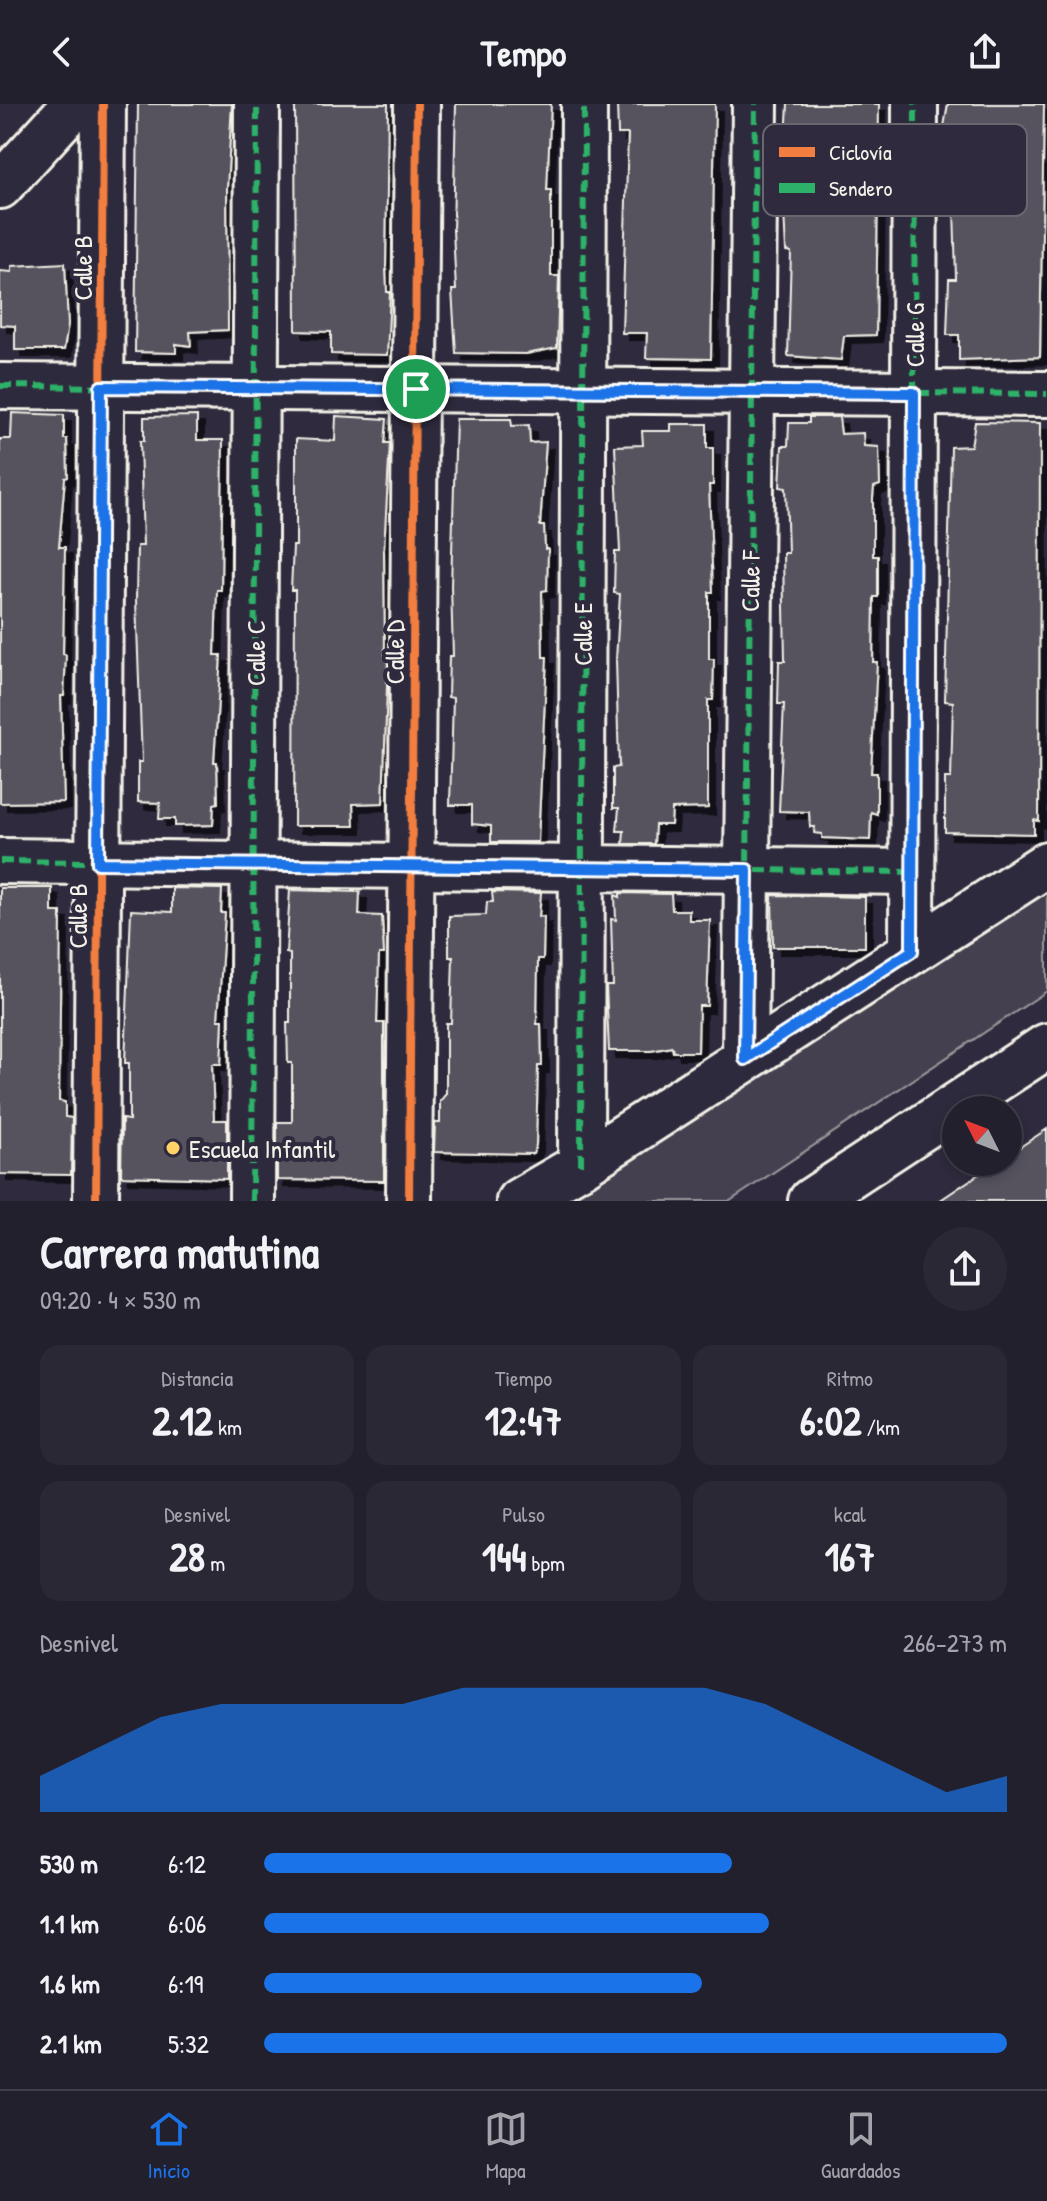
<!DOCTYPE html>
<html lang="es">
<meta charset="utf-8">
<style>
body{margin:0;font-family:"Patrick Hand",sans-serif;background:#2b2836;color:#f1f3f6;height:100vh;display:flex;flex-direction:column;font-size:30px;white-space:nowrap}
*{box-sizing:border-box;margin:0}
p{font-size:26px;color:#a3a3aa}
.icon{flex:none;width:44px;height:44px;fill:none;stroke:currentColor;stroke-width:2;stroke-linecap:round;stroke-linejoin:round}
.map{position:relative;height:1097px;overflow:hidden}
.drawer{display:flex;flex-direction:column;background:#23202e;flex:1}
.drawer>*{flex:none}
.needle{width:52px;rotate:312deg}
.tools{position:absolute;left:942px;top:992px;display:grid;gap:16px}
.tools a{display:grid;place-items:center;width:80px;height:80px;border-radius:50%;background:#23202e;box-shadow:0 4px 12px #0003,0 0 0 2px #403e4a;font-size:40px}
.pin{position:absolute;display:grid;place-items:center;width:68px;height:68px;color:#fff;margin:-34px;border:4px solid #fff;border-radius:50%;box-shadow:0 2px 8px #0007}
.round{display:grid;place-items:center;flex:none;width:84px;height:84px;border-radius:42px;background:#2b2836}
.headline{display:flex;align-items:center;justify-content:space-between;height:136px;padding:0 40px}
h1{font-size:44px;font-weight:800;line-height:60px}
.figures{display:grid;grid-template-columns:repeat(3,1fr);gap:12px;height:136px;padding:8px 40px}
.figures div{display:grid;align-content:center;border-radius:20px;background:#2b2836;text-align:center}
.figures b{font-size:40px;font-weight:800}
.figures small{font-size:22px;font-weight:400}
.figures p{font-size:22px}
.chart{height:224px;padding:16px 40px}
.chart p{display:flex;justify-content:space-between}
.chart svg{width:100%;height:144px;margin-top:8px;fill:#1a73e8;opacity:.7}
ul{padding:0 40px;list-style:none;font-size:26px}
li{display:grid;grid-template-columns:128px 96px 1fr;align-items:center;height:60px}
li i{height:20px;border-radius:10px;background:#1a73e8}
header{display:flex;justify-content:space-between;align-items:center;height:104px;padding:0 40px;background:#23202e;font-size:36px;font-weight:800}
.menu{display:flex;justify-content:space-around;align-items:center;height:112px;border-top:2px solid #403e4a;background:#23202e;font-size:22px;color:#a3a3aa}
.menu a{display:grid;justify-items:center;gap:4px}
.menu .current{color:#1a73e8}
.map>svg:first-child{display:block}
.green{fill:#454050;stroke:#9c989c;stroke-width:2}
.building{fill:#56525f;stroke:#f4f1e8;stroke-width:2;filter:url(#shadow)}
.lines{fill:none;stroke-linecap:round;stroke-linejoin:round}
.minor-casing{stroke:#f4f1e8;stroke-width:50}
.minor{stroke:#2f2a3d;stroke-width:44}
.quiet{stroke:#2db169;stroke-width:6;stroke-dasharray:12 6;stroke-linecap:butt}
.cycleway-casing{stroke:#2f2a3d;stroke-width:13}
.cycleway{stroke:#f27e40;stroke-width:8}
.route-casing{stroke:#fff;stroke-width:16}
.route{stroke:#1a73e8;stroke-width:10}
.poi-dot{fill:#ffd166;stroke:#2f2a3d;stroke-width:3}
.labels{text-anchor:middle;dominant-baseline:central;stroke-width:8;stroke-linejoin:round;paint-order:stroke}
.street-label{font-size:26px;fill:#f4f1e8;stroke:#2f2a3d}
.poi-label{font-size:26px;fill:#f4f1e8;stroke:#2f2a3d;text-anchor:start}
.key{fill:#2f2a3d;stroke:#6a6670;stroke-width:2}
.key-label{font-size:22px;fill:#f4f1e8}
</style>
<header><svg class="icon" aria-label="back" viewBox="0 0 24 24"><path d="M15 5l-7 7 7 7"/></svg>Tempo<svg class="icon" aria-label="share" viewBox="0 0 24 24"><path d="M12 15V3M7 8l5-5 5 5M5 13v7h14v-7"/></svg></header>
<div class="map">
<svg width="1047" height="1097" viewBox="0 0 1047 1097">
<defs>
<filter id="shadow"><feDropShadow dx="7" dy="7" stdDeviation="0" flood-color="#0009"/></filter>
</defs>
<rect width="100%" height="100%" fill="#2f2a3d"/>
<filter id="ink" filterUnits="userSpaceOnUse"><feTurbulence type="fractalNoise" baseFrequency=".0125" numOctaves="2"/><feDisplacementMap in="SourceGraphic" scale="16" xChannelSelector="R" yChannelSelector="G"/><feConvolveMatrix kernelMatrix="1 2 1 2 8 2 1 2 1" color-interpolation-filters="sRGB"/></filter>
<g filter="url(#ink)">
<polygon class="green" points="1047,788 1047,887 730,1097 561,1097"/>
<g class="building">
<polygon points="138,0 232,0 227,84 228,226 190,228 191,242 176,240 176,249 135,248"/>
<polygon points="295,0 388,0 386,163 387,188 390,188 387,251 331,250 331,228 296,227"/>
<polygon points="456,0 551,0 547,86 551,86 551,172 559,172 557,244 526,250 456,249 452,186 456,186 453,126"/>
<polygon points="617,0 715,0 711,255 646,254 647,229 622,229 628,30 618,30"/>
<polygon points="788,0 879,0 876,231 844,232 841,256 788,252 791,148 786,147 783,87"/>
<polygon points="948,0 1044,0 1040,253 959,256 959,231 947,231 949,175 956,175 952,30 943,28"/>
<polygon points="65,159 68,221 64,246 15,246 15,222 0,221 0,167 12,168 12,162"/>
<polygon points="12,309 64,311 64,335 67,335 68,373 65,374 59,443 65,443 63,550 66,551 64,592 61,592 64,698 0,699 0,335 11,335"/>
<polygon points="197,312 197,336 223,336 221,486 217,486 215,551 221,551 214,658 217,658 218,699 214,700 213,721 175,722 175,715 159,715 160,699 138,698 138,658 142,658 136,496 137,442 143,442 140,337 144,337 144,313"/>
<polygon points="336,312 387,315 385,339 390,339 384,445 385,554 388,554 383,699 353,700 354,722 294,722 295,486 291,486 293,442 296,442 296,335 335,337"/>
<polygon points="809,313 839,313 841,330 863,329 864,342 879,343 880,381 874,383 873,394 873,452 878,452 878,493 874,493 873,558 877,558 871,669 877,669 877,710 871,708 870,736 822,734 822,730 814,729 815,723 810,723 809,708 779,707 784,600 778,600 779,557 785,557 783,449 788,449 786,384 780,383 782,342 788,342 789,319 809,319"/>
<polygon points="456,315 511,315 512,322 529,321 530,339 546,338 540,422 544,422 545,445 548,445 547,486 542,487 543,553 547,553 538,738 491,738 491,722 472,720 472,701 450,701 453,594 448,593 449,552 453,552 451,482"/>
<polygon points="975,318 1040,319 1039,717 1034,716 1034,730 945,728 945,674 951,674 953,598 945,597 951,343 971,342"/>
<polygon points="671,320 707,320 707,344 713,344 713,381 709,381 713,488 709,488 709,555 714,555 713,596 708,596 708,704 672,705 671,721 655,721 654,740 623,740 624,727 617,727 619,704 613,704 613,664 619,663 616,556 620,490 614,489 615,448 620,448 615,342 643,341 642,327 671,327"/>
<polygon points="0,784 52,784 52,808 61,808 59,997 65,998 65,1013 72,1014 71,1071 0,1070"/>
<polygon points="172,784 222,785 221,809 225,809 218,916 223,916 221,960 212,960 214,1016 227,1016 227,1075 121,1072 122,1015 129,1016 129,959 125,959 131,806 172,808"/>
<polygon points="290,786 360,788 359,811 382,812 384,850 379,850 377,919 384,919 384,1077 277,1076 277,1018 292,1018 292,959 288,959 287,919 290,919 290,850 286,849"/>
<polygon points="492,788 541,789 539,813 544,812 543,855 538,855 537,920 541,920 542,962 538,962 536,1041 533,1050 434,1048 435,1019 440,1019 440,997 446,990 446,919 451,919 453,853 449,853 449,812 486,811 487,798 493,798"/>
<polygon points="620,789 671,790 672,806 689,806 689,816 710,816 707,902 699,902 698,948 673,948 672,943 651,947 609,947 606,882 613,882 611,815 616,816 615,791 620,793"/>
<polygon points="772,791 865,793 865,843 773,843"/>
<polygon points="1047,1025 1047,1097 939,1097 997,1058 1008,1058 1008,1051"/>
</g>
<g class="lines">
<defs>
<g id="minor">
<polyline points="0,82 75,0"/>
<polyline points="0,282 1047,290"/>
<polyline points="0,757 912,768"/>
<polyline points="912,847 915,0"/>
<polyline points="745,955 755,0"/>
<polyline points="581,1061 584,0"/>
<polyline points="96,1097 103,0"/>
<polyline points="252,1097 257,0"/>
<polyline points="409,1097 417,0"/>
<polyline points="519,1097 581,1061 1047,760"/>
<polyline points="811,1097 1047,942"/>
</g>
</defs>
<use href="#minor" class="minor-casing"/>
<use href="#minor" class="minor"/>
<g class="quiet">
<polyline points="0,282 1047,290"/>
<polyline points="0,757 912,768"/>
<polyline points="912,847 915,0"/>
<polyline points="745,955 755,0"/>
<polyline points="581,1061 584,0"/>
<polyline points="252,1097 257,0"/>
</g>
<defs>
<g id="cycleway">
<polyline points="96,1097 103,0"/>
<polyline points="409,1097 417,0"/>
</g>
</defs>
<use href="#cycleway" class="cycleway-casing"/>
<use href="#cycleway" class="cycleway"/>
</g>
</g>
<g class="lines" filter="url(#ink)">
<defs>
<polygon id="route" points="101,283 914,289 912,847 745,955 747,766 98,759"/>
</defs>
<use href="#route" class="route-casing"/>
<use href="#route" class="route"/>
</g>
<circle class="poi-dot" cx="173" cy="1044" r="8"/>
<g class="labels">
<g class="street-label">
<text transform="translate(82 164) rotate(-90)">Calle B</text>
<text transform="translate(914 231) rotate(-90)">Calle G</text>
<text transform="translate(750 477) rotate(-89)">Calle F</text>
<text transform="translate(582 530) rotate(-90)">Calle E</text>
<text transform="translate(394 548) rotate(-90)">Calle D</text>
<text transform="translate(255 549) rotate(-90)">Calle C</text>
<text transform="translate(77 812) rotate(-90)">Calle B</text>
</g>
<g class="poi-label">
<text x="189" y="1044">Escuela Infantil</text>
</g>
</g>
<rect x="763" y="20" width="264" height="92" rx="12" class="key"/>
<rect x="779" y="43" width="36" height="10" fill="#f27e40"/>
<rect x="779" y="79" width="36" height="10" fill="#2db169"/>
<g class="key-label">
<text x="829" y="56">Ciclovía</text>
<text x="829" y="92">Sendero</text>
</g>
</svg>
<div class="tools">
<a><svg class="needle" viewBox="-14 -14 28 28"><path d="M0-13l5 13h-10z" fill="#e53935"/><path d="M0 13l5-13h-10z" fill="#a3a3aa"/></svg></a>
</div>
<div class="pin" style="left:416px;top:285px;background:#1e9e55"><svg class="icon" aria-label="arrive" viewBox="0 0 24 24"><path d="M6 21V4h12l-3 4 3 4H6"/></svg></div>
</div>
<section class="drawer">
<div class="headline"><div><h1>Carrera matutina</h1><p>09:20 · 4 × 530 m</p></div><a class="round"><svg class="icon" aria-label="share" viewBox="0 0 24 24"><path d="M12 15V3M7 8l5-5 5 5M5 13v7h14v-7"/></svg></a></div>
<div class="figures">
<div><p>Distancia</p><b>2.12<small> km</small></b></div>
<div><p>Tiempo</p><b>12:47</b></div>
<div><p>Ritmo</p><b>6:02<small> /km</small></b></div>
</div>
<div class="figures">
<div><p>Desnivel</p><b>28<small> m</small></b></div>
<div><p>Pulso</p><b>144<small> bpm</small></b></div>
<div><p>kcal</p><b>167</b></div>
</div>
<div class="chart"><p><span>Desnivel</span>266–273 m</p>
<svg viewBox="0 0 160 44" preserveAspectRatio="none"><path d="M0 44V33L10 24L20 15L30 11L40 11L50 11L60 11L70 6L80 6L90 6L100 6L110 6L120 11L130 20L140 29L150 38L160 33V44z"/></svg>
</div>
<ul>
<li><b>530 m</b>6:12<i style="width:63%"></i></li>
<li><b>1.1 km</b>6:06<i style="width:68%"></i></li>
<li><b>1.6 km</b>6:19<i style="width:59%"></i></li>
<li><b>2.1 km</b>5:32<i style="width:100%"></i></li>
</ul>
</section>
<nav class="menu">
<a class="current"><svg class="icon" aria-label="home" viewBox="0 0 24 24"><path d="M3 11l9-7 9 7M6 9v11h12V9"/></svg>Inicio</a>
<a><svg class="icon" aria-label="map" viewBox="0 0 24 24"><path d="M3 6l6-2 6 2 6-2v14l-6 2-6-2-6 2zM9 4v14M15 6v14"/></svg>Mapa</a>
<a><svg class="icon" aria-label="saved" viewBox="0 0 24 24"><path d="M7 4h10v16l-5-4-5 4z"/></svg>Guardados</a>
</nav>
